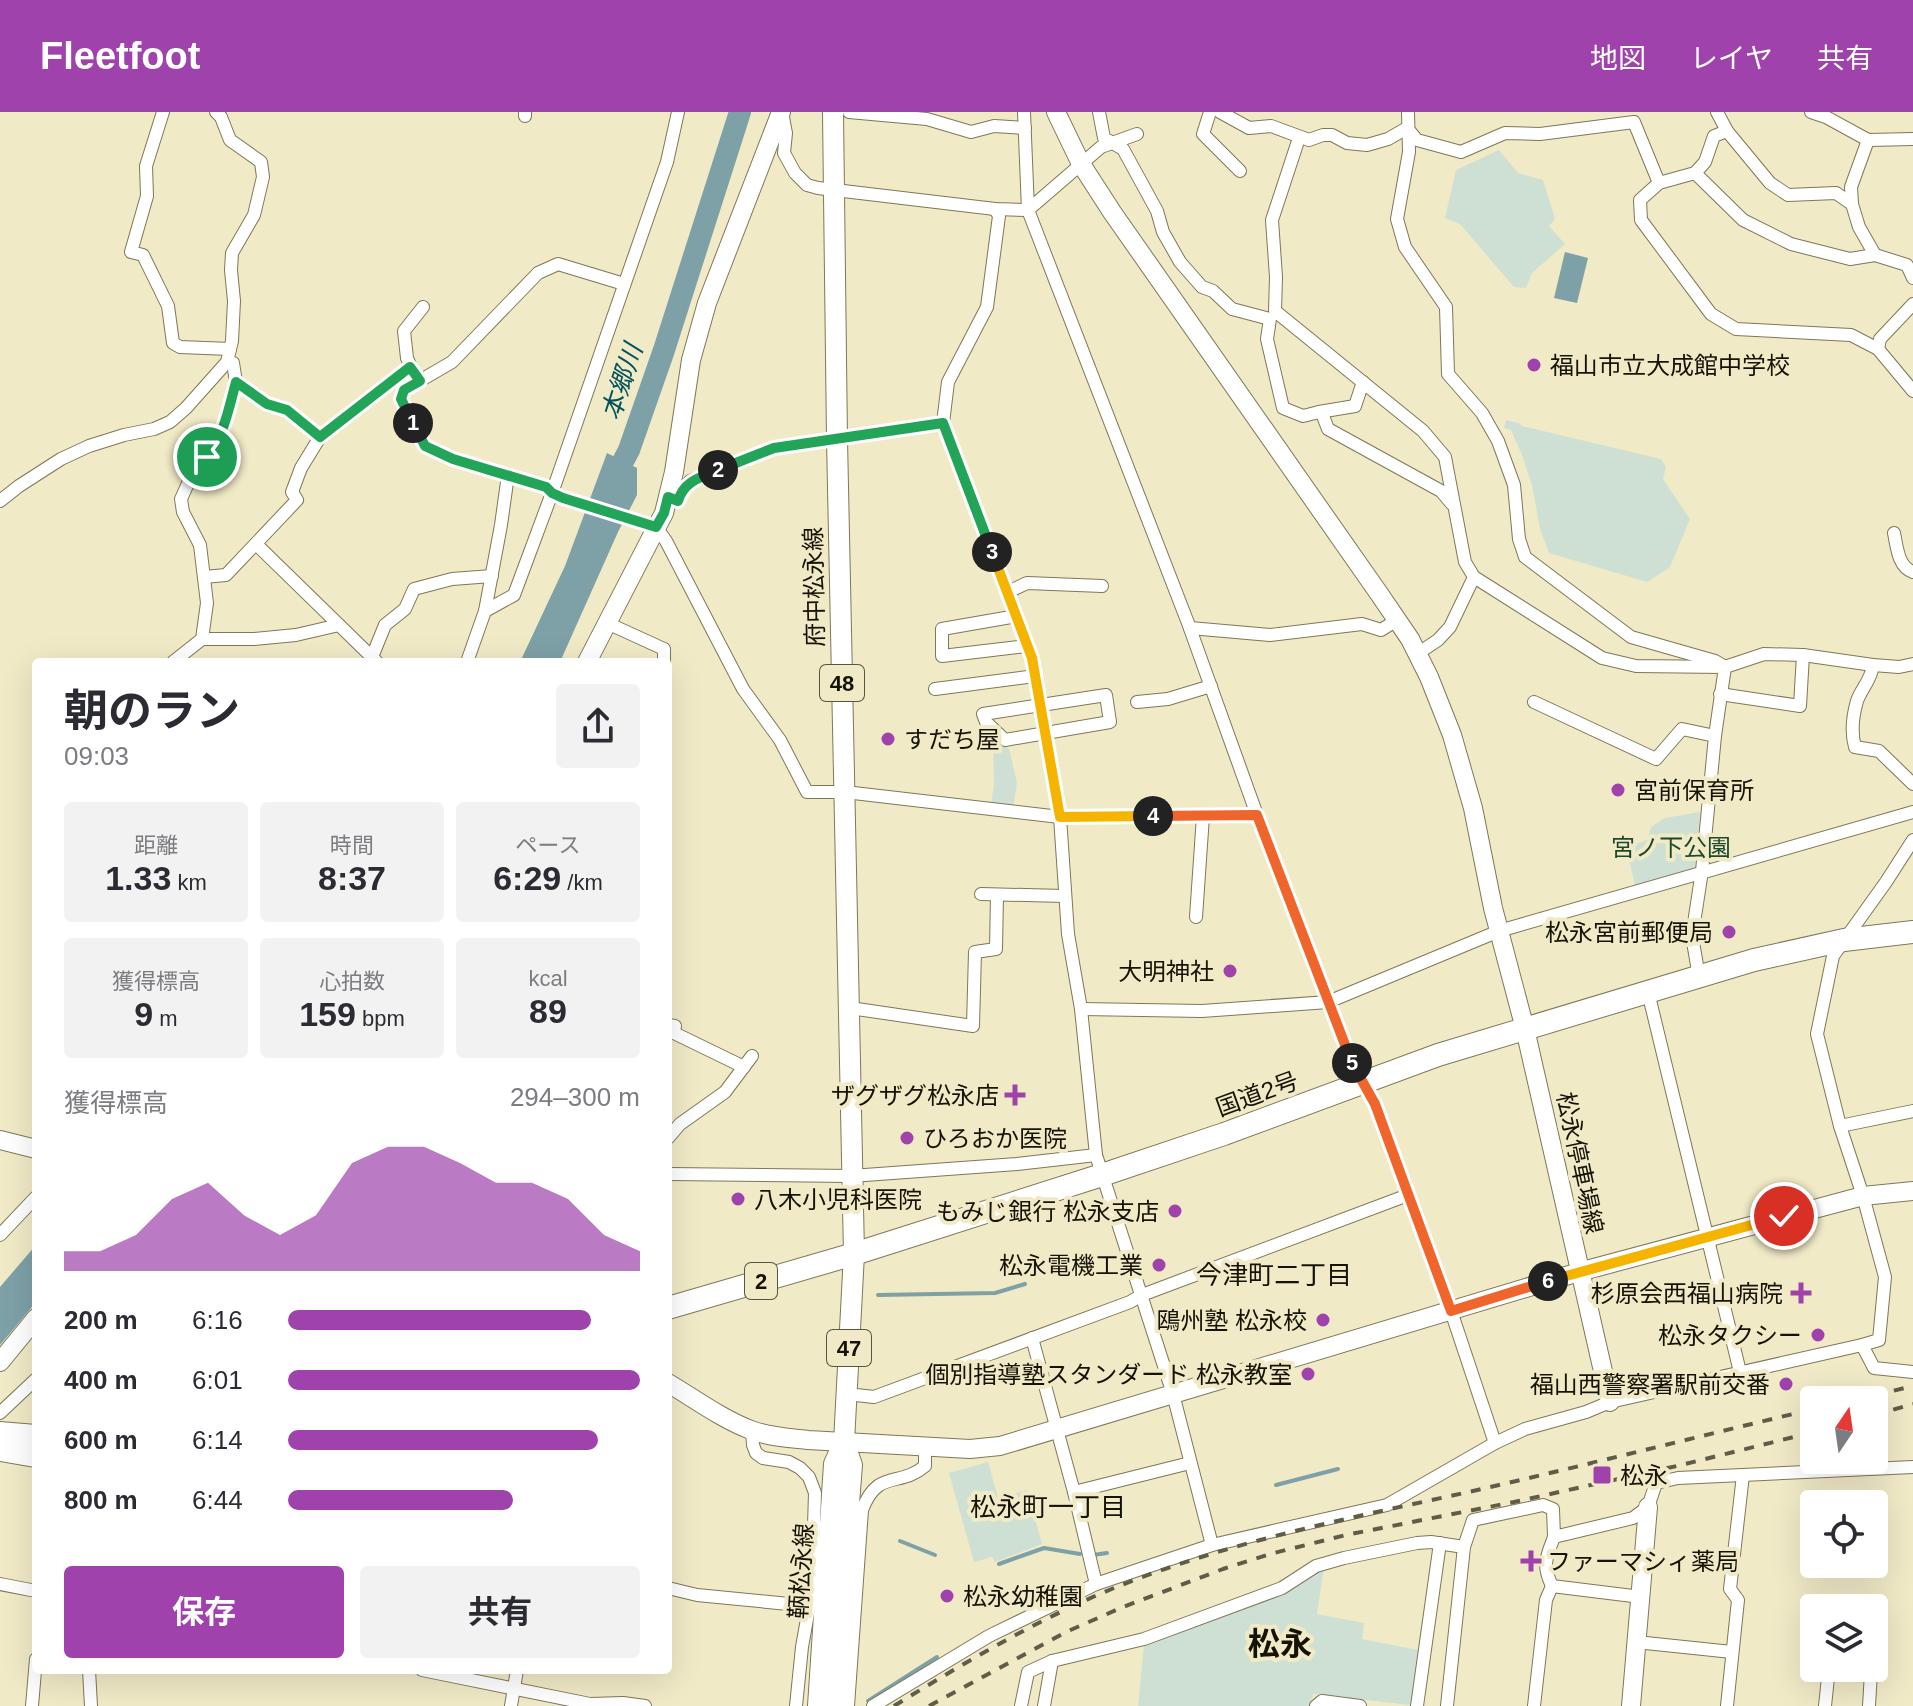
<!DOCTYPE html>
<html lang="ja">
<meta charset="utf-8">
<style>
body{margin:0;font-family:Arial,"Noto Sans JP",sans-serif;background:#f2f2f3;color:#2b2b33;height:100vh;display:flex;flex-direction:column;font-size:30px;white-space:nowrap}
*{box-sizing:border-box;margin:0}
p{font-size:26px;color:#7c7c81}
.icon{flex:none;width:44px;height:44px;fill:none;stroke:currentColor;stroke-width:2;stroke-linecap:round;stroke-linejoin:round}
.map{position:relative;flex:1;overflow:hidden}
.drawer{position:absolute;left:32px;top:546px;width:640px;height:1016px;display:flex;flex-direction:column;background:#fff;border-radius:8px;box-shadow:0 8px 32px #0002}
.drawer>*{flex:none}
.needle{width:52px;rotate:13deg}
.fabs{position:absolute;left:1800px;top:1274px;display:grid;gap:16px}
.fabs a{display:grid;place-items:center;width:88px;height:88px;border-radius:8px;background:#fff;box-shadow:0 8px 32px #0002;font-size:40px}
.pin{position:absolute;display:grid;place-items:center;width:68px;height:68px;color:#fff;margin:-34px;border:4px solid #fff;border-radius:50%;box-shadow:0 2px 8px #0007}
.km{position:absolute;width:40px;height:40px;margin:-20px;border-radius:50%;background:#222;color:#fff;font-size:22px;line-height:40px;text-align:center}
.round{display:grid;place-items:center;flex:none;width:84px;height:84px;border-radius:8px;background:#f2f2f3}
.summary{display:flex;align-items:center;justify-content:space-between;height:136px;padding:0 32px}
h1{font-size:44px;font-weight:700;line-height:60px}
.stats{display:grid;grid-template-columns:repeat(3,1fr);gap:12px;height:136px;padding:8px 32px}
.stats div{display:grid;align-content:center;border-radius:8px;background:#f2f2f3;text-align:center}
.stats b{font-size:34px;font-weight:700}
.stats small{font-size:22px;font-weight:400}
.stats p{font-size:22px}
.chart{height:224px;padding:16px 32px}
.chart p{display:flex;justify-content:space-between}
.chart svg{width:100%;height:144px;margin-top:8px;fill:#9f42ac;opacity:.7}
.action{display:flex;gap:16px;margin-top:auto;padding:16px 32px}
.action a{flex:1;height:92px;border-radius:8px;background:#9f42ac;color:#fff;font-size:32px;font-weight:700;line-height:92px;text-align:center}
.action a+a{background:#f2f2f3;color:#2b2b33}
ul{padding:0 32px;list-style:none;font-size:26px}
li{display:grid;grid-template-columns:128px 96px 1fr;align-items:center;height:60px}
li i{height:20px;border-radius:10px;background:#9f42ac}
header{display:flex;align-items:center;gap:48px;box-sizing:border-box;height:112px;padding:0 40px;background:#9f42ac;color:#fff}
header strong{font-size:38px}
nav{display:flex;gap:44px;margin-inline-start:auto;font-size:28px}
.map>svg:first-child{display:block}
.green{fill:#cee0d3}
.water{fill:#7da1a7}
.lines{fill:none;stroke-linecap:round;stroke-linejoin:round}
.stream{stroke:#7da1a7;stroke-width:4}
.river{stroke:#7da1a7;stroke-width:22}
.street-casing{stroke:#7e7758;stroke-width:14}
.secondary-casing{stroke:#7e7758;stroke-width:20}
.primary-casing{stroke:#7e7758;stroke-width:22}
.highway-casing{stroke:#7e7758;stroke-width:24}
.street{stroke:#fff;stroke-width:12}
.secondary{stroke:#fff;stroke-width:18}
.primary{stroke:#fff;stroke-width:20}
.highway{stroke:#fff;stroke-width:22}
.rail{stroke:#605c48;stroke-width:4;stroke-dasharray:10 10;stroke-linecap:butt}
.split-1-casing{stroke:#fff;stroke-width:16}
.split-2-casing{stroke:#fff;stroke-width:16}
.split-3-casing{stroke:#fff;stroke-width:16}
.split-4-casing{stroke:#fff;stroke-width:16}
.split-5-casing{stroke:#fff;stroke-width:16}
.split-6-casing{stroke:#fff;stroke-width:16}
.split-7-casing{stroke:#fff;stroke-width:16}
.split-1{stroke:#22a559;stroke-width:10}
.split-2{stroke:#22a559;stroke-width:10}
.split-3{stroke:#22a559;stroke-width:10}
.split-4{stroke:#f5b400;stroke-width:10}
.split-5{stroke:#f0652b;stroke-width:10}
.split-6{stroke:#f0652b;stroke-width:10}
.split-7{stroke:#f5b400;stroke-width:10}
.poi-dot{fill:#9f42ac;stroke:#f1eac7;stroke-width:3}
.labels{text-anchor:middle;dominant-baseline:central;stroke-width:8;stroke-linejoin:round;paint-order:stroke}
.shield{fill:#f1eac7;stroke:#575441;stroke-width:2}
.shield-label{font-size:22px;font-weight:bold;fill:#151307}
.poi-label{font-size:24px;fill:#151307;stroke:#f1eac7;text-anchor:end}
.street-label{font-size:24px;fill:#151307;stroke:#f1eac7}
.park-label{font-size:24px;fill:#1c492d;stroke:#f1eac7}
.water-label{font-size:26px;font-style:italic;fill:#00535d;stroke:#f1eac7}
.neighbourhood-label{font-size:26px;fill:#151307;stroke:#f1eac7}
.district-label{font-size:32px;font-weight:bold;fill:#151307;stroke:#f1eac7}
</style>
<header>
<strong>Fleetfoot</strong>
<nav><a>地図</a><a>レイヤ</a><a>共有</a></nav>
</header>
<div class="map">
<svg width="1913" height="1594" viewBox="0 0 1913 1594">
<rect width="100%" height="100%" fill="#f1eac7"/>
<g class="green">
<polygon points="1499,38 1518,61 1543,68 1555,107 1549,114 1565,132 1532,161 1526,176 1514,175 1460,112 1445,106 1456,58"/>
<polygon points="1506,308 1519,311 1522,314 1661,347 1666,355 1663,367 1690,407 1670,455 1647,470 1549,441 1540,417 1532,373 1522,343 1511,318 1504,316"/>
<polygon points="993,625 1009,637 1017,671 1013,695 991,692 994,672"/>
<polygon points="1700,700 1695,756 1635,773 1626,735 1647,728 1651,715 1665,706"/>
<polygon points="988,1350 998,1386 1027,1378 1042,1432 995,1450 992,1445 974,1450 949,1361"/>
<polygon points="1324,1455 1317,1502 1364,1511 1362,1527 1418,1538 1410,1593 1313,1582 1310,1594 1138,1594 1144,1532 1148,1532 1289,1479 1320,1457"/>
</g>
<g class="water">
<polygon points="1565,140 1588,146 1577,191 1554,186"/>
<polygon points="607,341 637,356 637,383 618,420 560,550 520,550 565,454"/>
<polygon points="36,1133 36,1190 0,1233 0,1175"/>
</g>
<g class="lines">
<g class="stream">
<polyline points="878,1183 995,1181 1025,1172"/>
<polyline points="1276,1373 1338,1357"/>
<polyline points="900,1429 935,1443"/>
<polyline points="1093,1443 1107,1441"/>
<polyline points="999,1452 1044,1436 1080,1442"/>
<polyline points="868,1589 937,1545"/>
</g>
<polyline class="river" points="609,376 629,338 664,238 740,0"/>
<defs>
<g id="street">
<polyline points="163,0 146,54 147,84 131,140 143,143 168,194 173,231 180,235 230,237"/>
<polyline points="782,0 786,21 784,41 795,61 807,73 818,76 995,97 1028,98 1101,35 1137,22"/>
<polyline points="849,0 927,7 971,20 994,14 1025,16"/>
<polyline points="1024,0 1028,98 1188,511 1257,703 1352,951 1375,992 1451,1199 1495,1331"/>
<polyline points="1099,0 1104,26 1123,37 1157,99 1163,120 1180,150 1202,175 1213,179 1232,197 1270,207 1267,227 1283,296 1303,304 1319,300 1323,304 1328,317 1441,379 1452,392"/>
<polyline points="1210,0 1203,22 1240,59"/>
<polyline points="1220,0 1249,16 1271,14 1309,28 1323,23 1332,23 1347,31 1367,33 1388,27 1407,16"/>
<polyline points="1408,0 1409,40 1397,107 1405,135 1446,195 1448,262 1482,301 1498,329 1514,373 1519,427 1525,445 1631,525 1715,549 1725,555"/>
<polyline points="1717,0 1727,19 1770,71 1788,83 1836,81 1852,92 1859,115 1875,143"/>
<polyline points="1811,0 1826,5 1868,28 1913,27"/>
<polyline points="525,4 525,0"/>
<polyline points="1407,16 1417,28 1461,40 1505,21 1540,22 1634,10 1659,71"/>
<polyline points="1727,19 1714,24 1705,50 1695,61 1659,71 1640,88 1641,108 1711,202 1736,217 1851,223 1878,237 1913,279"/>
<polyline points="1299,26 1272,108 1276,165 1275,199 1423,319 1445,345 1465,450 1474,465 1450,515 1438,528 1417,542"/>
<polyline points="1695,61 1743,108 1791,132 1850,147 1875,143 1907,153 1913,166"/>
<polyline points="1852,92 1851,75 1868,28"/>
<polyline points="995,97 999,104 987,195 948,270 943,311 1032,546 1060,705 1068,822 1081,897 1096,1043 1173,1282 1212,1433 1387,1393 1495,1331 1525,1317 1586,1300 1610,1290 1862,1233 1874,1256 1913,1260"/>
<polyline points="624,172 558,152 538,161 452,250 404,278 401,287 425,334 453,347 546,375 552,381 563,386 656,415 666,429 743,577 780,628 807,680 845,680 1060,705 1257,703"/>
<polyline points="1878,237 1880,227 1913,192"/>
<polyline points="227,250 233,251 236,270 267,292 287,298 320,325"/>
<polyline points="413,260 407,246 404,219 423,195"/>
<polyline points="1319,300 1355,294 1363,270"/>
<polyline points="668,385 678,389 681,380 690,369 774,336 943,311"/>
<polyline points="0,389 19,374 61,347 89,334 124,323 154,317 170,310 186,296 227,250 232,229 234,189 231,158 232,141 254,103 263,65 261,50 230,28 221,5 216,0"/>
<path d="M1894,421C1897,435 1898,455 1913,460"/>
<polyline points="256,432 377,550"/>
<polyline points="204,465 226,463 297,388 292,380 301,356 320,325 410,255"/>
<polyline points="1474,465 1602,546 1636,554 1725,555 1764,542 1803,543 1873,553 1899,555 1913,552"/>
<polyline points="1008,480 1027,471 1102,474"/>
<polyline points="485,499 514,483 552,381 667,50 678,0"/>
<polyline points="1016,501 1011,505 942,517 942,544 1027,534"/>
<polyline points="607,511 664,537 664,550"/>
<polyline points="1190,516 1270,523 1362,512 1381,518 1397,508"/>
<polyline points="202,527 254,527 296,523 339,513"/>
<polyline points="372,545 385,513 405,497 414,477 452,467 492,464"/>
<polyline points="173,550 202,527 207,491 200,433 183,400 181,387 194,358 218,330 222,320 236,270"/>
<polyline points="467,550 485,499 501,413 508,363"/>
<path d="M1873,553C1871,569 1862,575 1857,589C1853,603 1851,621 1855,635L1879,639L1913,672"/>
<polyline points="935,577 1035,564"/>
<polyline points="1720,582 1800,594 1803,543"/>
<polygon points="1106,583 1110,610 1005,628 986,610 983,602"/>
<polyline points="1137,590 1168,587 1211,574"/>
<polyline points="1534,590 1656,647 1682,617 1715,624"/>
<polyline points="981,782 1065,784"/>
<polyline points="1196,805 1203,704"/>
<polyline points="1699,865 1692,824 1702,759 1715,624 1725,555"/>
<polyline points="1648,880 1740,1260"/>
<polyline points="850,896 973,914 975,840 996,837 997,783"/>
<polyline points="1081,897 1202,899 1328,890 1499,819 1913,700"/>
<polyline points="668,913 675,914 674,921 744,955"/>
<polyline points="1840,1014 1913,999"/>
<polyline points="668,1026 680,1012 725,980 752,944"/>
<polyline points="668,1062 851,1064 1017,1052 1096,1043"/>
<polyline points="0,1123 36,1085"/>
<polyline points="1032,1226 1074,1380 1096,1472"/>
<polyline points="1862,1233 1879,1228 1885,1165 1863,1084 1840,1014 1817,922 1833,844 1886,770 1913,728"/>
<polyline points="847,1282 874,1285 1130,1190 1142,1183 1408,1083"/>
<polyline points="0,1301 36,1267"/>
<polyline points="0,1316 36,1319"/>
<polyline points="752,1319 753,1333 756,1341 763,1346 789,1350 800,1356 809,1365 815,1381 812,1479 802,1535 796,1594"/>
<polyline points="0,1343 36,1349"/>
<polyline points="1074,1380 1190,1351"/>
<polyline points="0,1472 36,1479"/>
<polyline points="668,1476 697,1483 809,1494"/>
<path d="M1641,1485L1552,1474C1542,1453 1546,1446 1554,1425L1633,1406L1648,1395L1656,1371L1678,1366L1913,1355"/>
<polyline points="1636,1530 1732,1540"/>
<polyline points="1836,1556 1871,1560 1869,1594"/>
<polyline points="89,1558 91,1594"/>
<polyline points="422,1558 590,1592 623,1591 645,1594"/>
<polyline points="32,1594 36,1547"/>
<polyline points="511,1594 517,1558"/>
<path d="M848,1594L862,1398C878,1356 899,1376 925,1354V1335"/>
<polyline points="873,1594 989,1524 1096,1472 1212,1433"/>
<polyline points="1021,1594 1028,1560 1052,1549 1144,1527 1282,1476 1316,1454 1344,1446 1417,1431 1431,1430 1464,1435"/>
<polyline points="1044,1594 1052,1549"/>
<polyline points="1316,1594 1322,1589 1360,1594"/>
<polyline points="1417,1594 1440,1431"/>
<polyline points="1447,1594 1464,1435 1473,1408 1543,1393 1553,1397 1554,1425"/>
<polyline points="1534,1594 1546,1488 1552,1474"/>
<polyline points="1727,1594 1738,1488 1730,1477 1743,1363"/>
<polyline points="1825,1594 1829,1556"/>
</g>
<g id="secondary">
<polyline points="1056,0 1081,52 1112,100 1380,483 1410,527 1429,565 1452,623 1473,696 1493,796 1525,917 1610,1290"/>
<polyline points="587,550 664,401 674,360 691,248 707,191 781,0"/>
<polyline points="0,1028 36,1037"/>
<polyline points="0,1250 36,1206"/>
<path d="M668,1271C695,1287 722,1307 751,1318C769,1325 790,1326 808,1328L970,1337L1000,1334L1579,1160L1863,1084L1913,1079"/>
<polyline points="1631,1594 1648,1395"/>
</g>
<g id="primary">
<polyline points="818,1594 834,1352 844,1330"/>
<polyline points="833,1594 852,1353 844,1330 854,1142 837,327 833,0"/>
</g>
<g id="highway">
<polyline points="668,1196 854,1142 1102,1063 1224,1022 1438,943 1754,848 1844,828 1913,820"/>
<polyline points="0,1329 36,1333"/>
</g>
</defs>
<use href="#street" class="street-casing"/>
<use href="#secondary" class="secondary-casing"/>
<use href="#primary" class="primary-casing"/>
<use href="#highway" class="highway-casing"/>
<use href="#street" class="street"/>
<use href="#secondary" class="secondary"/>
<use href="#primary" class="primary"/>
<use href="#highway" class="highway"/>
<g class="rail">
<polyline points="1855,1288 1913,1274"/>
<polyline points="1874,1303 1913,1292"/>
<path d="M894,1594C959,1554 1025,1515 1095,1484C1215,1432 1346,1407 1473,1379C1587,1353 1700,1324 1814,1297"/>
<polyline points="929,1594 1066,1520 1123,1495 1223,1457 1270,1442 1346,1423 1514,1390 1677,1354 1814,1320"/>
</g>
</g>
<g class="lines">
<defs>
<path id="split-1" d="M207,345C225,320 228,299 236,270L267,292L287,298L320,325L410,255L420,269L404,278L401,287L413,311"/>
<path id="split-2" d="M413,311L425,334L453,347L546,375L552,381L563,386L656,415L664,401L668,385L678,389C684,369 701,365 718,358"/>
<polyline id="split-3" points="718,358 774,336 943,311 992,440"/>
<polyline id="split-4" points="992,440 1032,546 1060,705 1153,704"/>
<polyline id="split-5" points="1153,704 1257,703 1352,951"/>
<polyline id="split-6" points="1352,951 1375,992 1451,1199 1548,1169"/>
<polyline id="split-7" points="1548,1169 1784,1104"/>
</defs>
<use href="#split-1" class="split-1-casing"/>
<use href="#split-2" class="split-2-casing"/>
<use href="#split-3" class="split-3-casing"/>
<use href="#split-4" class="split-4-casing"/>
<use href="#split-5" class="split-5-casing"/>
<use href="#split-6" class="split-6-casing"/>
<use href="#split-7" class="split-7-casing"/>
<use href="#split-1" class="split-1"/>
<use href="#split-2" class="split-2"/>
<use href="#split-3" class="split-3"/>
<use href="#split-4" class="split-4"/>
<use href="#split-5" class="split-5"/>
<use href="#split-6" class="split-6"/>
<use href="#split-7" class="split-7"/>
</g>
<g class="poi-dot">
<circle cx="1534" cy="253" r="8"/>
<circle cx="888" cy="627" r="8"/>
<circle cx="1618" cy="678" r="8"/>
<circle cx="1729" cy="820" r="8"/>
<circle cx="1230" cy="859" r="8"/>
<path d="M1011 971h8v8h8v8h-8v8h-8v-8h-8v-8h8z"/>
<circle cx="907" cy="1026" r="8"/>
<circle cx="738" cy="1087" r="8"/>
<circle cx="1175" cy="1099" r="8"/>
<circle cx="1159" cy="1153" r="8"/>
<path d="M1797 1169h8v8h8v8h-8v8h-8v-8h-8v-8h8z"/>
<circle cx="1323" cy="1208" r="8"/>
<circle cx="1818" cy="1223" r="8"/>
<circle cx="1308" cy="1262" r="8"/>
<circle cx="1786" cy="1272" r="8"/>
<rect x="1592" y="1353" width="20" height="20" rx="4"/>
<path d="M1527 1437h8v8h8v8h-8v8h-8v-8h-8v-8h8z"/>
<circle cx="947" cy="1484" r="8"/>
</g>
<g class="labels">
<g class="shield">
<rect x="820" y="553" width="44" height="36" rx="6"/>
<rect x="745" y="1151" width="32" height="36" rx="6"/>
<rect x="827" y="1218" width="44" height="36" rx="6"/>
</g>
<g class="shield-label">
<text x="842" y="571">48</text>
<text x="761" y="1169">2</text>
<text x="849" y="1236">47</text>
</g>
<g class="poi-label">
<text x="1550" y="253" text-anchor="start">福山市立大成館中学校</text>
<text x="904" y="627" text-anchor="start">すだち屋</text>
<text x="1634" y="678" text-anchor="start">宮前保育所</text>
<text x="1713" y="820">松永宮前郵便局</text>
<text x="1214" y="859">大明神社</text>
<text x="999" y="983">ザグザグ松永店</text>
<text x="923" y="1026" text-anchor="start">ひろおか医院</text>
<text x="754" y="1087" text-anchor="start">八木小児科医院</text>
<text x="1159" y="1099">もみじ銀行 松永支店</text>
<text x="1143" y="1153">松永電機工業</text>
<text x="1783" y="1181">杉原会西福山病院</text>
<text x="1307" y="1208">鴎州塾 松永校</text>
<text x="1802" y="1223">松永タクシー</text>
<text x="1292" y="1262">個別指導塾スタンダード 松永教室</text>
<text x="1770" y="1272">福山西警察署駅前交番</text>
<text x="1620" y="1363" text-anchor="start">松永</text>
<text x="1547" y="1449" text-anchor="start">ファーマシィ薬局</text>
<text x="963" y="1484" text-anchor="start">松永幼稚園</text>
</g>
<g class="street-label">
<text transform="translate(814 475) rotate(-91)">府中松永線</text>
<text transform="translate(1257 982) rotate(-20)">国道2号</text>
<text transform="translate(1580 1051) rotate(78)">松永停車場線</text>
<text transform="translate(801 1459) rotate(-86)">鞆松永線</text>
</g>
<g class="park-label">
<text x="1671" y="735">宮ノ下公園</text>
</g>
<g class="water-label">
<text transform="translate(622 270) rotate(-72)">本郷川</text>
</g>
<g class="neighbourhood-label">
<text x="1274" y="1163">今津町二丁目</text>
<text x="1048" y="1395">松永町一丁目</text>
</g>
<g class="district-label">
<text x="1280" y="1532">松永</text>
</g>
</g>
</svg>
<div class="fabs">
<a><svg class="needle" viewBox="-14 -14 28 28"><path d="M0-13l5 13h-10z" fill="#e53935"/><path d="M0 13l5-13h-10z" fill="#7c7c81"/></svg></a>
<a><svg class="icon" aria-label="locate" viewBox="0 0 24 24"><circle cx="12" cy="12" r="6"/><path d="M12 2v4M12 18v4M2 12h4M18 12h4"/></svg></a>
<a><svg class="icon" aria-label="layers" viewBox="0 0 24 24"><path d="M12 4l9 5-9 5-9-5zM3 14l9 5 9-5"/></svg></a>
</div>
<div class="pin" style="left:207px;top:345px;background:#1e9e55"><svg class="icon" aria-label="arrive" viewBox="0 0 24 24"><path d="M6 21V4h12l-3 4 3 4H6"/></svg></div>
<div class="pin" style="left:1784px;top:1104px;background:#d93025"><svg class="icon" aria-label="check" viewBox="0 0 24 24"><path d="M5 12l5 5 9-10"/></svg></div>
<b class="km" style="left:413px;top:311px">1</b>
<b class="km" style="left:718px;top:358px">2</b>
<b class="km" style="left:992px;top:440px">3</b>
<b class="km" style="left:1153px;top:704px">4</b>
<b class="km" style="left:1352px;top:951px">5</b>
<b class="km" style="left:1548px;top:1169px">6</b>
<section class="drawer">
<div class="summary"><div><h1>朝のラン</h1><p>09:03</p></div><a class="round"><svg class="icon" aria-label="share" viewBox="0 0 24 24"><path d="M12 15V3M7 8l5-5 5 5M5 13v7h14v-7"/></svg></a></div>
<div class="stats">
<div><p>距離</p><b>1.33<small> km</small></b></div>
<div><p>時間</p><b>8:37</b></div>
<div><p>ペース</p><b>6:29<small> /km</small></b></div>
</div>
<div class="stats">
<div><p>獲得標高</p><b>9<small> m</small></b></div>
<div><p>心拍数</p><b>159<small> bpm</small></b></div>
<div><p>kcal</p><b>89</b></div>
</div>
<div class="chart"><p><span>獲得標高</span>294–300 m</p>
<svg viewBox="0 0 160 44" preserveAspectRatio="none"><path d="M0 44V38L10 38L20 33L30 22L40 17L50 27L60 33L70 27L80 11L90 6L100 6L110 11L120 17L130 17L140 22L150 33L160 38V44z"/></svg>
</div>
<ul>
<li><b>200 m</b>6:16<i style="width:86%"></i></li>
<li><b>400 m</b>6:01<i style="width:100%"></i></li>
<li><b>600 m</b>6:14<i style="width:88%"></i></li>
<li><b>800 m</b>6:44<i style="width:64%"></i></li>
</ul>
<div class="action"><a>保存</a><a>共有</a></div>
</section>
</div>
